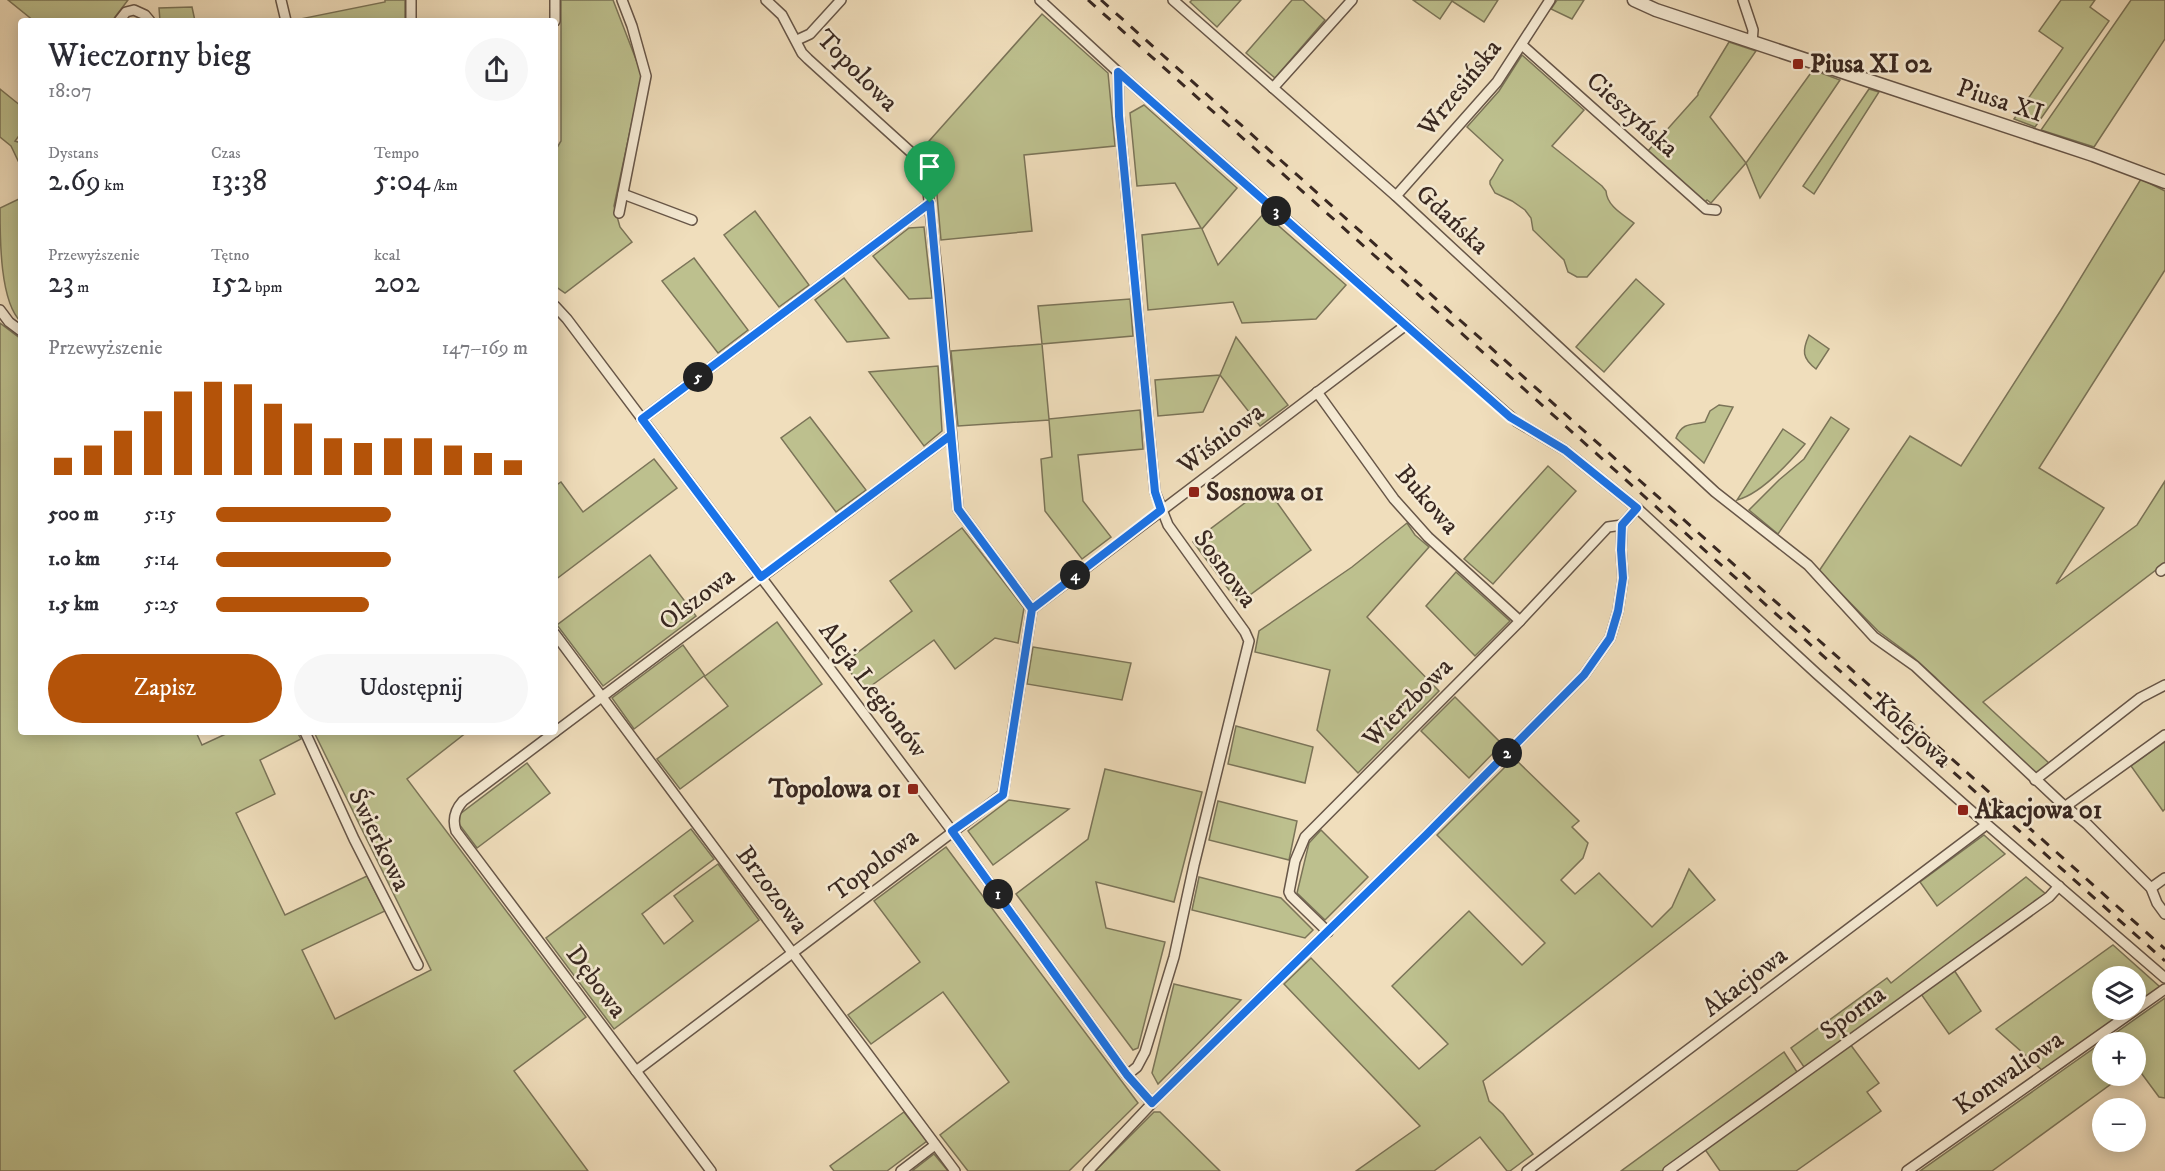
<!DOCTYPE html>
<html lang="pl">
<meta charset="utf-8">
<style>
body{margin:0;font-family:"IM FELL DW Pica",serif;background:#f7f7f7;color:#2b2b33;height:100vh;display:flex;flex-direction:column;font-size:22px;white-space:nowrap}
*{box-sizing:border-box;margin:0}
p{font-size:20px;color:#7c7c81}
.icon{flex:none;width:33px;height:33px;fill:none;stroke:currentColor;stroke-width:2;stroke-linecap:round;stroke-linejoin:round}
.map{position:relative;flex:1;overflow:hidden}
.side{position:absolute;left:18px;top:18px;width:540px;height:717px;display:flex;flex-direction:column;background:#fff;border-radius:6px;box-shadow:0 3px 15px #0003}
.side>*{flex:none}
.fabs{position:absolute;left:2092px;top:966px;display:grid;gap:12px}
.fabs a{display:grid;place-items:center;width:54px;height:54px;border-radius:50%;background:#fff;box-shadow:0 3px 15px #0003;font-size:30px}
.pin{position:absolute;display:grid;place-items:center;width:51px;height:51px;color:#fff;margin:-62px -26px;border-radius:50% 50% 50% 0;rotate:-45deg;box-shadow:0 0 6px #0007}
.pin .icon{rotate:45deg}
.km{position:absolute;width:30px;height:30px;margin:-15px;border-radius:50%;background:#222;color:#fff;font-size:16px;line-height:30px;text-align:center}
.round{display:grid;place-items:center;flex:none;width:63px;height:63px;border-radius:32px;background:#f7f7f7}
.overview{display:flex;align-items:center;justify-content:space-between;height:102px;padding:0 30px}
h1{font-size:33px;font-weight:600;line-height:45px}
.figures{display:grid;grid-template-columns:repeat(3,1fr);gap:9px;height:102px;padding:6px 30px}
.figures div{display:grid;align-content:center}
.figures b{font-size:30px;font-weight:600}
.figures small{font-size:16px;font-weight:400}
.figures p{font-size:16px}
.chart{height:168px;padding:12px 30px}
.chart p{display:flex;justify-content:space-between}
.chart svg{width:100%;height:108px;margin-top:6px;stroke:#b45309;stroke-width:6}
.action{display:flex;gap:12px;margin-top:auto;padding:12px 30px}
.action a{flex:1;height:69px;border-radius:36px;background:#b45309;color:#fff;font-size:24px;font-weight:600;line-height:69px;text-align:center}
.action a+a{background:#f7f7f7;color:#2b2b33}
ul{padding:0 30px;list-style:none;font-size:20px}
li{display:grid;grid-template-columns:96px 72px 1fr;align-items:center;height:45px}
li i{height:15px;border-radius:8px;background:#b45309}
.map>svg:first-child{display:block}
.green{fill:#bdc08e;stroke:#7b7458;stroke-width:1.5}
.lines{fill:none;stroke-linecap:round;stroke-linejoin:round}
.minor-casing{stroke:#675648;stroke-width:12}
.tertiary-casing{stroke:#675648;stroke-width:15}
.minor{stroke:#f5ead3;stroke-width:9}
.tertiary{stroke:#f5ead3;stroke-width:12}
.rail{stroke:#392821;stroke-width:3;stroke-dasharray:10 10;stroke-linecap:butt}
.route-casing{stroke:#fff;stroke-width:12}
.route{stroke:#1a73e8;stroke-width:8}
.poi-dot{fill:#8f2418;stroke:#f5ead3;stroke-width:2}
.labels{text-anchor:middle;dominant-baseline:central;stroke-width:5;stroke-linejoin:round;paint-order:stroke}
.poi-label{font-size:26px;font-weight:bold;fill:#392821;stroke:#f5ead3;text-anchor:start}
.street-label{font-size:26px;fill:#392821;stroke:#f5ead3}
</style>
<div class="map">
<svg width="2165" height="1171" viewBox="0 0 2165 1171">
<rect width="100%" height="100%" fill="#f0debc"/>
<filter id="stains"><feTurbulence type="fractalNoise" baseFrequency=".00333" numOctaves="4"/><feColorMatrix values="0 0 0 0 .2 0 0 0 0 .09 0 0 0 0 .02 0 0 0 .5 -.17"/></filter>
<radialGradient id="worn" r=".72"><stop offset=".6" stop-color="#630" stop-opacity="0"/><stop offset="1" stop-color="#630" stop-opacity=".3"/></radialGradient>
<g class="green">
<polygon points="8,0 128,0 112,21 34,21"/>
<polygon points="385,0 405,0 405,21 300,21 300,19 385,2"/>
<polygon points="561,0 613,0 642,75 614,206 620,227 632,242 565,293 555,286 555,151 561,141"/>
<polygon points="1192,0 1241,0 1217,27 1190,2"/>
<polygon points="1292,0 1303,0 1325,20 1275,78 1246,53"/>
<polygon points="1413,0 1498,0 1484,22 1452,1 1440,19"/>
<polygon points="1557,0 1584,0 1572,19 1551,9"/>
<polygon points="2061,0 2095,0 2090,7 2109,21 2035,127 2014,119 2063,48 2039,31"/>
<polygon points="2131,0 2165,0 2165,39 2094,147 2041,130"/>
<polygon points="192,7 195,21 160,21 159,8"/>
<polygon points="1042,14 1108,73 1115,146 1024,155 1032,231 941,240 934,161 922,149"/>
<polygon points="1729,42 1756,51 1710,117 1746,163 1813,70 1840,80 1760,198 1746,163 1711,203 1707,200 1705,202 1648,151 1698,95 1698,93"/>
<path d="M1522,55L1584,110L1552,146L1602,186L1606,191C1607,206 1622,214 1634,223L1587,277H1577L1568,272L1564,260L1533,230L1531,218L1525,210L1512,201L1495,193L1490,184V181C1496,173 1497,167 1503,160L1467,127L1499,91Z"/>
<polygon points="0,89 21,106 21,133 15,141 21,143 21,167 11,146 0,137"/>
<polygon points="1869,89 1879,92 1814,194 1803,186"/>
<polygon points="1144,105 1237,188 1202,229 1218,265 1264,213 1346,285 1316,319 1242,323 1233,302 1148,310 1142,235 1201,228 1175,183 1137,186 1130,113"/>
<polygon points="2141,179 2165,191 2165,270 2039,468 2104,508 2056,584 2137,525 2165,481 2165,563 1983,702 2050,764 2036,775 1969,712 1935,677 1913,657 1878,631 1819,571 1910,436 1961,466 2061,310"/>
<path d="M21,198V322C0,302 0,240 0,208Z"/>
<polygon points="755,211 809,285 779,307 724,235"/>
<polygon points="924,227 932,298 909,299 873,256 909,228"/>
<polygon points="694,258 748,330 718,353 662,281"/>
<polygon points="844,278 889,338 847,342 815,300"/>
<polygon points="1636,279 1664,304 1604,372 1576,347"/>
<polygon points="1130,299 1133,336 1042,344 1049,419 1140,410 1143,449 1078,455 1083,501 1111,537 1082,559 1045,511 1041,459 1052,457 1049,420 958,426 951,351 1042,344 1038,306"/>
<polygon points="0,323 21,339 21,732 196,732 202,745 230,732 297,732 301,739 260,760 275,794 236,813 285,915 367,876 385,911 302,950 335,1019 431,970 314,732 467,732 407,779 586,1017 514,1071 588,1171 0,1171"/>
<path d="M1809,335L1829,349L1816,369C1802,358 1802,351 1809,335Z"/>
<polygon points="1236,337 1288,405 1260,426 1220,375 1203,412 1158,416 1155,380 1220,375"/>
<polygon points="938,366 942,431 924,446 869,372"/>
<path d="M1719,405L1733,407L1704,463L1676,438C1682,422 1692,425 1705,422L1710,411Z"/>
<polygon points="810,417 866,490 836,512 781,438"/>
<polygon points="1831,417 1849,429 1778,534 1749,510 1779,480 1804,459"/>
<path d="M1783,429L1805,444C1789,463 1761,494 1737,500Z"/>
<polygon points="654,459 677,488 555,580 555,486 561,482 583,512"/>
<polygon points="1548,466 1576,491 1493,584 1464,559"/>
<polygon points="1266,487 1311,550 1239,603 1193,542"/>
<polygon points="1407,523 1415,535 1429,547 1367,617 1439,691 1358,773 1317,730 1330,670 1255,652 1259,631 1352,567"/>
<polygon points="962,528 1024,608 1018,643 995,638 955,669 934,640 864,691 844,663 912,611 890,581"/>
<polygon points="650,555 696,616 603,686 557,625"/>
<polygon points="1456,572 1510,621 1475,656 1426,606"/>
<polygon points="777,622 822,684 680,789 657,759 728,706 704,676 634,729 612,698 683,645 705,676"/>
<polygon points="1033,647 1131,663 1122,700 1027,684"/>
<polygon points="1455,697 1502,744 1469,778 1421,731"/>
<polygon points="1236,726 1313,747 1305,783 1228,764"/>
<polygon points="2165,741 2165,809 2163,811 2131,766"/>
<polygon points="1514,758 1579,821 1572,827 1588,843 1583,858 1561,880 1575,894 1599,873 1652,927 1672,907 1689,869 1715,900 1483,1081 1489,1101 1503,1114 1533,1154 1510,1171 1507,1171 1480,1137 1434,1171 1356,1171 1420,1126 1284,984 1311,958 1419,1069 1448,1044 1392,986 1469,911 1522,965 1545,943 1437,835"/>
<polygon points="527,763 550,793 477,848 459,824 460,814"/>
<polygon points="1105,769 1202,792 1174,902 1096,882 1106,928 1165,942 1138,1048 1133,1050 1016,894 1088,839"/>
<polygon points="1009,800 1069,809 993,865 968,831"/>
<polygon points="1218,801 1297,821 1289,860 1209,840"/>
<polygon points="691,829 714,859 642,914 664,944 693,921 674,896 718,864 759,920 614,1029 546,938"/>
<polygon points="1321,830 1368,877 1325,920 1297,893 1309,843"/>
<polygon points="1984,835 2005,854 1937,906 1920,882"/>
<polygon points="946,847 1138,1103 1069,1171 968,1171 940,1135 1009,1082 943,992 871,1044 848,1015 920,962 874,901"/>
<polygon points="1199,877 1281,898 1313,930 1305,938 1192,910"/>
<polygon points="2026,877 2047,895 1807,1069 1804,1067 1791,1048 1887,978 1891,983"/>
<polygon points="2113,945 2160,987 2136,1003 2136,976 2103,976 2103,1010 2127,1010 2042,1070 1996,1029"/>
<polygon points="1954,970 1981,1011 1949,1034 1921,994"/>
<polygon points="1174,984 1241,1000 1158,1084 1152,1073"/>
<polygon points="2165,998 2165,1098 2159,1097 2136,1066 2136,1042 2103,1042 2103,1076 2122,1076 1992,1171 1920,1171"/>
<polygon points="1850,1044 1879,1083 1867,1092 1881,1111 1796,1171 1720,1171 1704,1148"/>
<polygon points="1784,1052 1799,1075 1666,1171 1621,1171"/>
<polygon points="904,1112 927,1141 887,1171 834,1171 830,1166"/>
<polygon points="1154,1112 1160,1112 1220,1171 1095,1171"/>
<polygon points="934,1154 948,1171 912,1171"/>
</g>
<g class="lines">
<defs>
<g id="minor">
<polyline points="281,0 286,21"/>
<polyline points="1040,0 1118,72 1504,411 1516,421 1565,450 1637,508 1817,674 1968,808 2165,978"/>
<polyline points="1173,0 1396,196 1715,492 1808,565 1874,637 1915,666 2061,803 2087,824 2151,888 2157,903 2165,914"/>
<polyline points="1743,0 1753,30 1752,43"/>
<polyline points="119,21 126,12 134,10 145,15 150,21"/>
<polyline points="411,21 411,0"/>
<polyline points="555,21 555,0"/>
<polyline points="797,40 810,34 841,0"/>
<polyline points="1522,45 1706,209 1716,210"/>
<polyline points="1118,72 1119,116 1155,492 1168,525 1245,632 1249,641 1194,865 1174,957 1145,1052 1137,1067 1127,1075"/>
<polyline points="1273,88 1352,0"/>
<polyline points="623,194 692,220"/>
<polyline points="1396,196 1497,82 1550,0"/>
<polyline points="619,213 646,76 632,26 622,0"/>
<polyline points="555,306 567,319 952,831 1127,1075 1152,1103"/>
<polyline points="0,310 9,322 21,331"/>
<polyline points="1317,392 1394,499 1428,537 1520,621"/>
<polyline points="642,419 930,203"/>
<polyline points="2161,571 2165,568"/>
<polyline points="1032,609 1406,325"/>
<polyline points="555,634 955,1171"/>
<polyline points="305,732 354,839 418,965"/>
<path d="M555,732L463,801C455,810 452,819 456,831L711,1171"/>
<polyline points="555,732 951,435"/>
<polyline points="2035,780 2140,698 2165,685"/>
<polyline points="2066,806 2165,735"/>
<polyline points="2151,888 2165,878"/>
<polyline points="1328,932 1291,896 1289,892 1295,861 1305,837 1520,621 1608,527 1622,525"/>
<polyline points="636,1071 1003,794 1032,609 958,509 939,289 925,165 808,59 802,53 782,15 766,0"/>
<polyline points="901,1171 935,1145"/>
<polyline points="1088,1171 1157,1098 1426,835 1584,675 1610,638 1618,611 1623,578 1621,550 1622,525 1637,508"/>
<polyline points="1527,1171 1986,825"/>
<polyline points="1668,1171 2049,897 2059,886"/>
<polyline points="1907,1171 2165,989"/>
</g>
<polyline id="tertiary" points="1634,0 1656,10 2093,155 2165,182"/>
</defs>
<use href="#minor" class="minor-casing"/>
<use href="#tertiary" class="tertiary-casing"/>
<use href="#minor" class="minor"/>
<use href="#tertiary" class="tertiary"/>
<g class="rail">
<polyline points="1088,0 2165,961"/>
<polyline points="1101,0 2165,949"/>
</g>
</g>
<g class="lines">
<defs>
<polyline id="route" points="930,203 958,509 1032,609 1003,795 952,831 1127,1075 1152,1103 1426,835 1584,675 1610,638 1618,611 1623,578 1621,550 1622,525 1637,508 1565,450 1510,417 1118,72 1119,116 1155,492 1161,510 1032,609 958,509 951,435 761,577 642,419 930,203"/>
</defs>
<use href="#route" class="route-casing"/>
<use href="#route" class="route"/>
</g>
<g class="poi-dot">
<rect x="1792" y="58" width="12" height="12" rx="3"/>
<rect x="1188" y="486" width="12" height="12" rx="3"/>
<rect x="907" y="783" width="12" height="12" rx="3"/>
<rect x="1957" y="804" width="12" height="12" rx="3"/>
</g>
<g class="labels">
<g class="poi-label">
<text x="1810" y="64">Piusa XI 02</text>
<text x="1206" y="492">Sosnowa 01</text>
<text x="901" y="789" text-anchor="end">Topolowa 01</text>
<text x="1975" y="810">Akacjowa 01</text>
</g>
<g class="street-label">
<text transform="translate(857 71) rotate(45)">Topolowa</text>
<text transform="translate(1460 88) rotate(-51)">Wrzesińska</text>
<text transform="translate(2000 101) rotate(18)">Piusa XI</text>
<text transform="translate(1632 115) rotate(42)">Cieszyńska</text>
<text transform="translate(1452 220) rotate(43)">Gdańska</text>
<text transform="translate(1221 439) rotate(-37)">Wiśniowa</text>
<text transform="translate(1427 500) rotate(49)">Bukowa</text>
<text transform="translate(1225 569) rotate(54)">Sosnowa</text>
<text transform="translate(697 599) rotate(-37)">Olszowa</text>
<text transform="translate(873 690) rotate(53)">Aleja Legionów</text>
<text transform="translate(1408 703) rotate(-45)">Wierzbowa</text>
<text transform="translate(1912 731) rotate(42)">Kolejowa</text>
<text transform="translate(379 840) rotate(64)">Świerkowa</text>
<text transform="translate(874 865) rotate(-37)">Topolowa</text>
<text transform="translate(772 890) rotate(53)">Brzozowa</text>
<text transform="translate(596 982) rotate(53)">Dębowa</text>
<text transform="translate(1745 982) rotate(-37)">Akacjowa</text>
<text transform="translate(1853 1013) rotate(-36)">Sporna</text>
<text transform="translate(2009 1073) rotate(-35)">Konwaliowa</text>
</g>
</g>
<rect width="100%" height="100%" filter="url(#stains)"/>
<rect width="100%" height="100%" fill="url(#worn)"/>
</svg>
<div class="fabs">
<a><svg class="icon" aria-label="layers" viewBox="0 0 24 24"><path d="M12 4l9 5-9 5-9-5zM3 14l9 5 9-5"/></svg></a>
<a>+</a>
<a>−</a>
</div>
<div class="pin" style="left:930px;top:203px;background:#1e9e55"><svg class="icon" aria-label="arrive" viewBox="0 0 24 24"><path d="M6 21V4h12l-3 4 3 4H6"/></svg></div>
<b class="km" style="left:998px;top:894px">1</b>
<b class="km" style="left:1507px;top:753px">2</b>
<b class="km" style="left:1276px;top:211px">3</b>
<b class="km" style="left:1075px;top:575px">4</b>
<b class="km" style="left:698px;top:377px">5</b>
<section class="side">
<div class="overview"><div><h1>Wieczorny bieg</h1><p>18:07</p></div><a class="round"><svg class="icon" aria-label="share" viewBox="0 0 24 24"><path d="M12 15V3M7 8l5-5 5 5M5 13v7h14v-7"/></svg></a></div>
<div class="figures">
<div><p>Dystans</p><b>2.69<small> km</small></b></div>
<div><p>Czas</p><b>13:38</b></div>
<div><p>Tempo</p><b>5:04<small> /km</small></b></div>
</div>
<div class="figures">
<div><p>Przewyższenie</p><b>23<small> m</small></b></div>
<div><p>Tętno</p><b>152<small> bpm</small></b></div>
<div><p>kcal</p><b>202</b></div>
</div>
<div class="chart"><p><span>Przewyższenie</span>147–169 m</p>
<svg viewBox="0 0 160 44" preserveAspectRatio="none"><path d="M5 44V37M15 44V32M25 44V26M35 44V18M45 44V10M55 44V6M65 44V7M75 44V15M85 44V23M95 44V29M105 44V31M115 44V29M125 44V29M135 44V32M145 44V35M155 44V38"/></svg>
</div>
<ul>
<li><b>500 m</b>5:15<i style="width:56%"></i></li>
<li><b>1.0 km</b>5:14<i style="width:56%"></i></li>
<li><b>1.5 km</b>5:25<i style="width:49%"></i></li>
</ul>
<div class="action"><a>Zapisz</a><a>Udostępnij</a></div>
</section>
</div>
